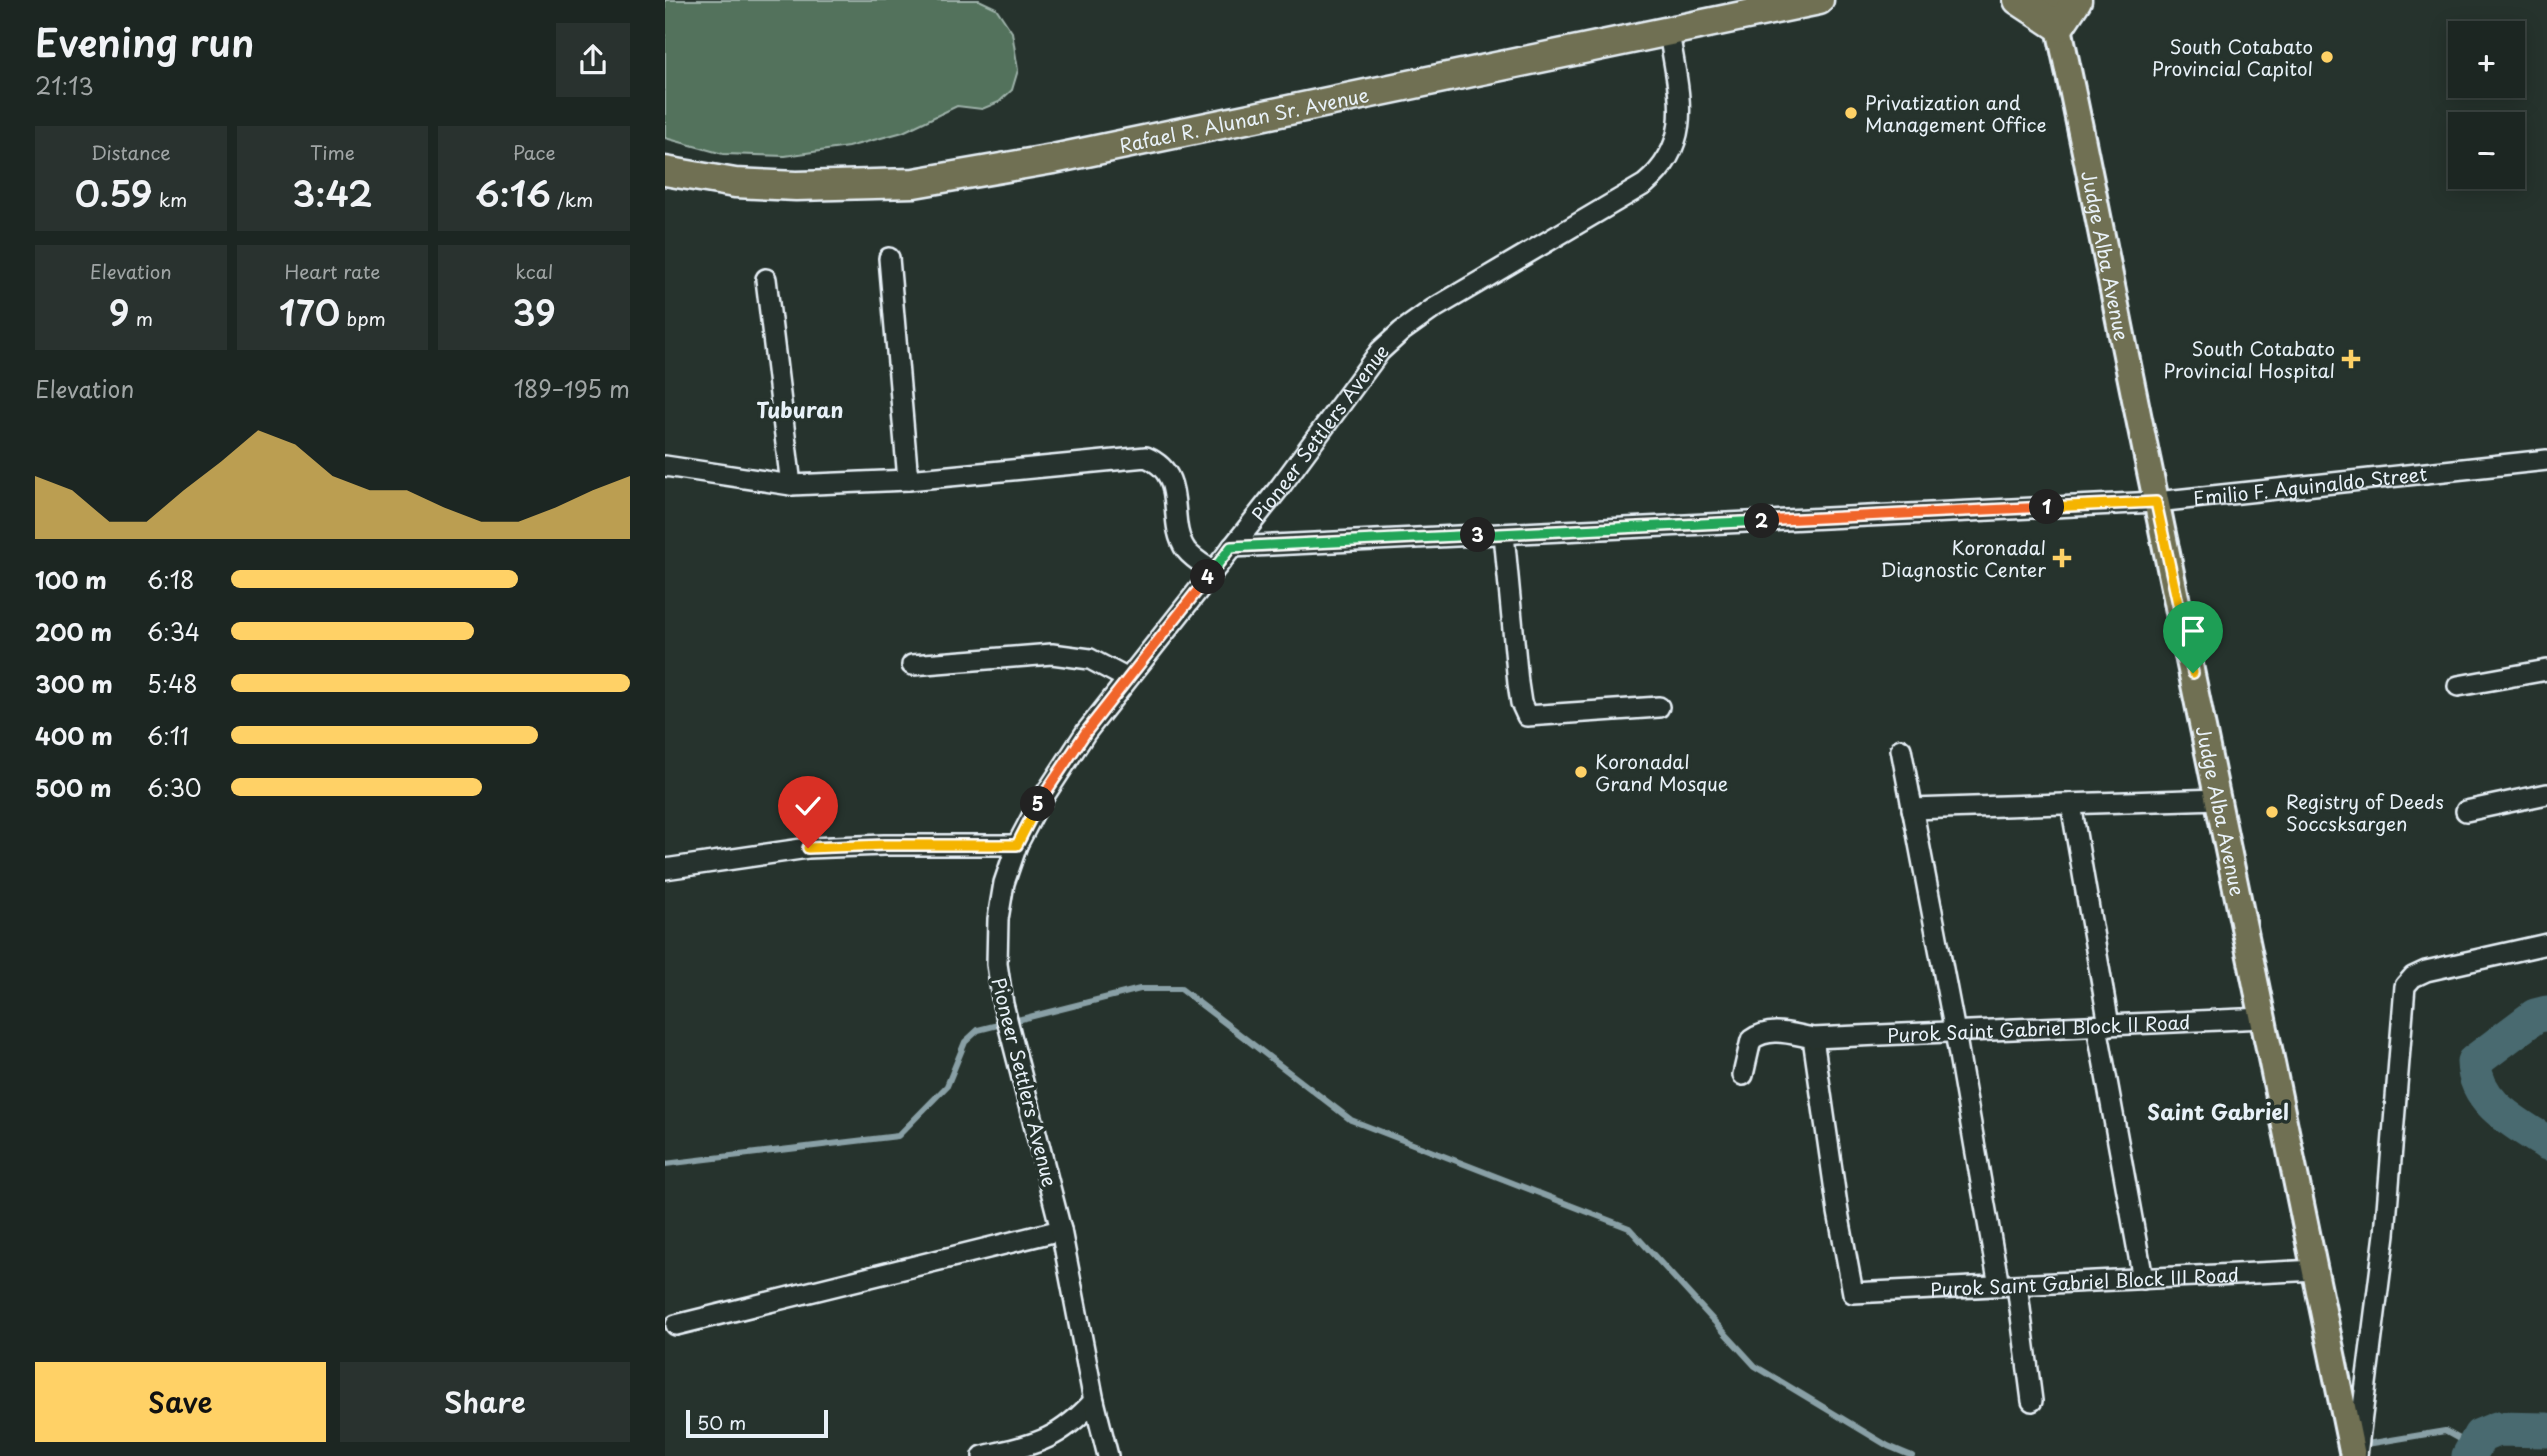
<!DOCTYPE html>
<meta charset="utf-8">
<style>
body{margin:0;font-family:"Playpen Sans",sans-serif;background:#29322f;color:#f1f3f6;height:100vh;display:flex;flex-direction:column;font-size:26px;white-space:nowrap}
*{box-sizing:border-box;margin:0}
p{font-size:23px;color:#a0a5a5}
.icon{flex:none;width:38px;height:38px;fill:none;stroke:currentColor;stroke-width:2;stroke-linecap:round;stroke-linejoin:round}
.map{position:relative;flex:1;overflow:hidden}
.side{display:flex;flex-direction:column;background:#1c2622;width:665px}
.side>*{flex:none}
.tools{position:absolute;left:1783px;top:21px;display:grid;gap:14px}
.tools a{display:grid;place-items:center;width:77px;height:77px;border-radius:0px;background:#1c2622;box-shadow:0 4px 18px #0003,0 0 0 2px #3a4340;font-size:35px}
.scale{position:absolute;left:21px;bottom:18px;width:142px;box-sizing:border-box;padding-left:7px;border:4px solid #e8f1f8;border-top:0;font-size:19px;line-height:24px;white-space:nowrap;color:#e8f1f8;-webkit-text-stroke:5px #26332d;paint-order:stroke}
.pin{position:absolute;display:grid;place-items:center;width:60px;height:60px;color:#fff;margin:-72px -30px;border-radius:50% 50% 50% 0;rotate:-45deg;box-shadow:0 0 7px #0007}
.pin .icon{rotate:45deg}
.km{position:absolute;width:35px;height:35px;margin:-18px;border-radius:50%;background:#222;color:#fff;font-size:19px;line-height:35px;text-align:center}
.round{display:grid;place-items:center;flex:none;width:74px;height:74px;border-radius:0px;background:#29322f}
.headline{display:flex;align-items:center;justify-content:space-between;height:119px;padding:0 35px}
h1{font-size:38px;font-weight:600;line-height:52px}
.figures{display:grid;grid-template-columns:repeat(3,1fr);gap:10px;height:119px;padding:7px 35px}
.figures div{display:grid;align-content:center;border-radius:0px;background:#29322f;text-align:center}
.figures b{font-size:35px;font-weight:600}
.figures small{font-size:19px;font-weight:400}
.figures p{font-size:19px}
.chart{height:196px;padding:14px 35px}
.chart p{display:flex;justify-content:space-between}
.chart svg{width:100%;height:126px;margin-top:7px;fill:#ffd166;opacity:.7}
.primary-button{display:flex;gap:14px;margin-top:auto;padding:14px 35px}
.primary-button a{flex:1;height:80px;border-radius:0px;background:#ffd166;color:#111;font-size:28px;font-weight:600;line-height:80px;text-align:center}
.primary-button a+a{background:#29322f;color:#f1f3f6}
ul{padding:0 35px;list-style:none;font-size:23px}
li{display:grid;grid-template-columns:112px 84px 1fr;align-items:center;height:52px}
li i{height:18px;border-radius:9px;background:#ffd166}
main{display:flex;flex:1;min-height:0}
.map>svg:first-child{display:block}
.green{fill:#53725b;stroke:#9eb2aa;stroke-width:2}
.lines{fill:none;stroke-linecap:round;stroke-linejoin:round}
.stream{stroke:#89a0a6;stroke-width:6}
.river{stroke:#496a70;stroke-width:35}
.minor-casing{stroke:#e8f1f8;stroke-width:24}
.major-casing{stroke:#e8f1f8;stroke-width:30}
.highway-casing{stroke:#e8f1f8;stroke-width:33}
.minor{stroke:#26332d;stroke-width:19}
.major{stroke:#706f52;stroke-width:24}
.highway{stroke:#706f52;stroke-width:28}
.split-1-casing{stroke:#fff;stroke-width:14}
.split-2-casing{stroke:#fff;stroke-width:14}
.split-3-casing{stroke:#fff;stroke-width:14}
.split-4-casing{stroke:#fff;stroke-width:14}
.split-5-casing{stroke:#fff;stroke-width:14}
.split-6-casing{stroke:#fff;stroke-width:14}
.split-1{stroke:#f5b400;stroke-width:9}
.split-2{stroke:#f0652b;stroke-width:9}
.split-3{stroke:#22a559;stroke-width:9}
.split-4{stroke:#22a559;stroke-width:9}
.split-5{stroke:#f0652b;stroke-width:9}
.split-6{stroke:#f5b400;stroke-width:9}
.poi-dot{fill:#ffd166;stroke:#26332d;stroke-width:2.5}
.labels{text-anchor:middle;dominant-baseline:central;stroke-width:7;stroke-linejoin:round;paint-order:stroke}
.poi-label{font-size:19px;fill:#e8f1f8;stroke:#26332d;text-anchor:end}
.street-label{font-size:19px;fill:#e8f1f8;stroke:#26332d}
.neighbourhood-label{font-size:21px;font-weight:bold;fill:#e8f1f8;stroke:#26332d}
</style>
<main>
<section class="side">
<div class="headline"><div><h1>Evening run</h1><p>21:13</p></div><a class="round"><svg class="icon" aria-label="share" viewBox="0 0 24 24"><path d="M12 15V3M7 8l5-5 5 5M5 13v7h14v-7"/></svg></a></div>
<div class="figures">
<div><p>Distance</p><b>0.59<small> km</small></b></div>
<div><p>Time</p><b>3:42</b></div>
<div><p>Pace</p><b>6:16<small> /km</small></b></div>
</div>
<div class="figures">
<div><p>Elevation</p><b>9<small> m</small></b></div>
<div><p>Heart rate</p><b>170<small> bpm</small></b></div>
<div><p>kcal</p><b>39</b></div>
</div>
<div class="chart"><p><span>Elevation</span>189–195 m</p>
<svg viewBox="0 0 160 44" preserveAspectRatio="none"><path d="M0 44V22L10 27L20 38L30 38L40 27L50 17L60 6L70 11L80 22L90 27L100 27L110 33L120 38L130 38L140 33L150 27L160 22V44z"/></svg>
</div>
<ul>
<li><b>100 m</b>6:18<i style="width:72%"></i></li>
<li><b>200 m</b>6:34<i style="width:61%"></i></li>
<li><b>300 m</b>5:48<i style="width:100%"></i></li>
<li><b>400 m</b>6:11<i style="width:77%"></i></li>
<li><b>500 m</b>6:30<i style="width:63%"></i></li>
</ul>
<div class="primary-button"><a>Save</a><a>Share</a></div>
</section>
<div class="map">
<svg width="1882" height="1456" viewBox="0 0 1882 1456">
<rect width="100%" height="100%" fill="#26332d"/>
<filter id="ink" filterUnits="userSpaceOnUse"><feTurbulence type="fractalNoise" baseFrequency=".0143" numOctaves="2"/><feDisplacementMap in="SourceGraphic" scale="14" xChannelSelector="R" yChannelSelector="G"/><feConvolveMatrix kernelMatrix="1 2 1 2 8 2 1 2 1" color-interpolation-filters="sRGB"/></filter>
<g filter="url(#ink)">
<polygon class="green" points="0,0 314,0 331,8 347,32 353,70 347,90 334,102 317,109 292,106 238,132 183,147 120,156 58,154 0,138"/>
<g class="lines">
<g class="stream">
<polyline points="0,1164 233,1136 282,1086 300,1042 313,1030 475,989 516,989 686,1120 964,1228 1090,1366 1223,1446 1247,1456"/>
<polyline points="1702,1444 1780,1431 1809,1447"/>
</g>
<g class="river">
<path d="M1882,1013L1870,1016L1809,1062C1810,1103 1851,1123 1882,1143"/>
<polyline points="1804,1456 1815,1436 1832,1429 1882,1430"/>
</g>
<defs>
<g id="minor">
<polyline points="224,258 243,480"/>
<polyline points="101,279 126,485"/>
<path d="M0,466L126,485L243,480L481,457C525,476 500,520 521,550C528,559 539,565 548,571"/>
<polyline points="839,534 853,683 856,703 862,716 994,707"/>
<path id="s1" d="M567,547L1491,502L1882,460"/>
<polyline points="247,665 387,654 425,659 461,678"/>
<polyline points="1793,686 1882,670"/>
<polyline points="1236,749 1290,1032 1334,1286"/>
<polyline points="1406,804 1444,1025"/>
<polyline points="1247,809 1555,799"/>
<polyline points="1801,811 1882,794"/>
<polyline points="0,869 143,848 219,845 352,845"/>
<polyline points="1432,1026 1478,1279"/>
<path id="s2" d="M1148,1038L1173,1212L1188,1293L1651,1270"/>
<path id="s3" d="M1078,1075L1086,1040C1105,1026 1126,1034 1148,1038L1599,1018"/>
<polyline points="1352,1285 1367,1401"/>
<polyline points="11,1325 396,1230"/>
<polyline points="1692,1455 1720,1234 1740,986 1748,977 1761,971 1882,944"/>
<path d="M318,1456C370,1444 391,1442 429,1401"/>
<path id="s4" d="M443,1456L429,1401L396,1230L338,1004L332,964L333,919L339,883L352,845L372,807L421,732L615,487L715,351L737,331L768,309L980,184C1032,140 1012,90 1004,31"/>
</g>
<g id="major">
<path id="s5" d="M1388,0C1425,168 1456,337 1492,505C1559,822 1624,1139 1688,1456"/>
</g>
<g id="highway">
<polyline points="1353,0 1394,27 1412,0"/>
<path id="s6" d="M0,171L70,183L131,186L249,183L388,159L1154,0"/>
</g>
</defs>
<use href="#minor" class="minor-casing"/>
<use href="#major" class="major-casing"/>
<use href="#highway" class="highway-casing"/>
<use href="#minor" class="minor"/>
<use href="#major" class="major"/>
<use href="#highway" class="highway"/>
</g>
</g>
<g class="lines" filter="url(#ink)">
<defs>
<polyline id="split-1" points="1382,507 1491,502 1528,673"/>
<polyline id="split-2" points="1097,521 1382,507"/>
<polyline id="split-3" points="813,535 1097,521"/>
<polyline id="split-4" points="543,577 566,547 813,535"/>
<polyline id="split-5" points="373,804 421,732 543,577"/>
<polyline id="split-6" points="143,848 219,845 352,845 373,804"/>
</defs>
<use href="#split-1" class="split-1-casing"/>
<use href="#split-2" class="split-2-casing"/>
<use href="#split-3" class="split-3-casing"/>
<use href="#split-4" class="split-4-casing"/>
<use href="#split-5" class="split-5-casing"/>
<use href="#split-6" class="split-6-casing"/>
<use href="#split-1" class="split-1"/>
<use href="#split-2" class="split-2"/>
<use href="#split-3" class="split-3"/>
<use href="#split-4" class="split-4"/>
<use href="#split-5" class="split-5"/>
<use href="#split-6" class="split-6"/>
</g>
<g class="poi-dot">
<circle cx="1662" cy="57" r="7"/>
<circle cx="1186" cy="113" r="7"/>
<path d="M1682.5 348.5h7v7h7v7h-7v7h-7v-7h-7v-7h7z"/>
<path d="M1393.5 547.5h7v7h7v7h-7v7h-7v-7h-7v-7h7z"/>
<circle cx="916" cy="772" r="7"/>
<circle cx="1607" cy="812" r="7"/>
</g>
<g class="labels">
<g class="poi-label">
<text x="1648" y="46">South Cotabato<tspan x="1648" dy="22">Provincial Capitol</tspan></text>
<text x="1200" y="102" text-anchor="start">Privatization and<tspan x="1200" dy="22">Management Office</tspan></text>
<text x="1670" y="348">South Cotabato<tspan x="1670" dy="22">Provincial Hospital</tspan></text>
<text x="1381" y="547">Koronadal<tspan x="1381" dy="22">Diagnostic Center</tspan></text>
<text x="930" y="761" text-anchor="start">Koronadal<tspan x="930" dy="22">Grand Mosque</tspan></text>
<text x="1621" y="801" text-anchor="start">Registry of Deeds<tspan x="1621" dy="22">Soccsksargen</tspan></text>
</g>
<g class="street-label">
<text stroke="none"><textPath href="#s6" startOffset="586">Rafael R. Alunan Sr. Avenue</textPath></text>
<text stroke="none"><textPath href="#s5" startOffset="261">Judge Alba Avenue</textPath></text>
<text stroke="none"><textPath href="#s4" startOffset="1139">Pioneer Settlers Avenue</textPath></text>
<text stroke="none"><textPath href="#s1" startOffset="1080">Emilio F. Aguinaldo Street</textPath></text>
<text stroke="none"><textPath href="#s5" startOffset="828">Judge Alba Avenue</textPath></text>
<text stroke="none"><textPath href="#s3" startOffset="326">Purok Saint Gabriel Block II Road</textPath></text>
<text transform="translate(360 1082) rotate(76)">Pioneer Settlers Avenue</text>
<text stroke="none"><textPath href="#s2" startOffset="490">Purok Saint Gabriel Block III Road</textPath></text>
</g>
<g class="neighbourhood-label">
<text x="135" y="409">Tuburan</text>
<text x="1553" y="1111">Saint Gabriel</text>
</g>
</g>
</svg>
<div class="tools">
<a>+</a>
<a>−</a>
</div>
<div class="scale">50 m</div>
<div class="pin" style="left:1528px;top:673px;background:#1e9e55"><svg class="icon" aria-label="arrive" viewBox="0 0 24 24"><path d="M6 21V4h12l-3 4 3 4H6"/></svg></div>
<div class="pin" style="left:143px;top:848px;background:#d93025"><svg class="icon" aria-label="check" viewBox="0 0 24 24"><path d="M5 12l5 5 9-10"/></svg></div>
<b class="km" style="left:1382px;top:507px">1</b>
<b class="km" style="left:1097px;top:521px">2</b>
<b class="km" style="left:813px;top:535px">3</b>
<b class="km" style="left:543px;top:577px">4</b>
<b class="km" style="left:373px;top:804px">5</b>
</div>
</main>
